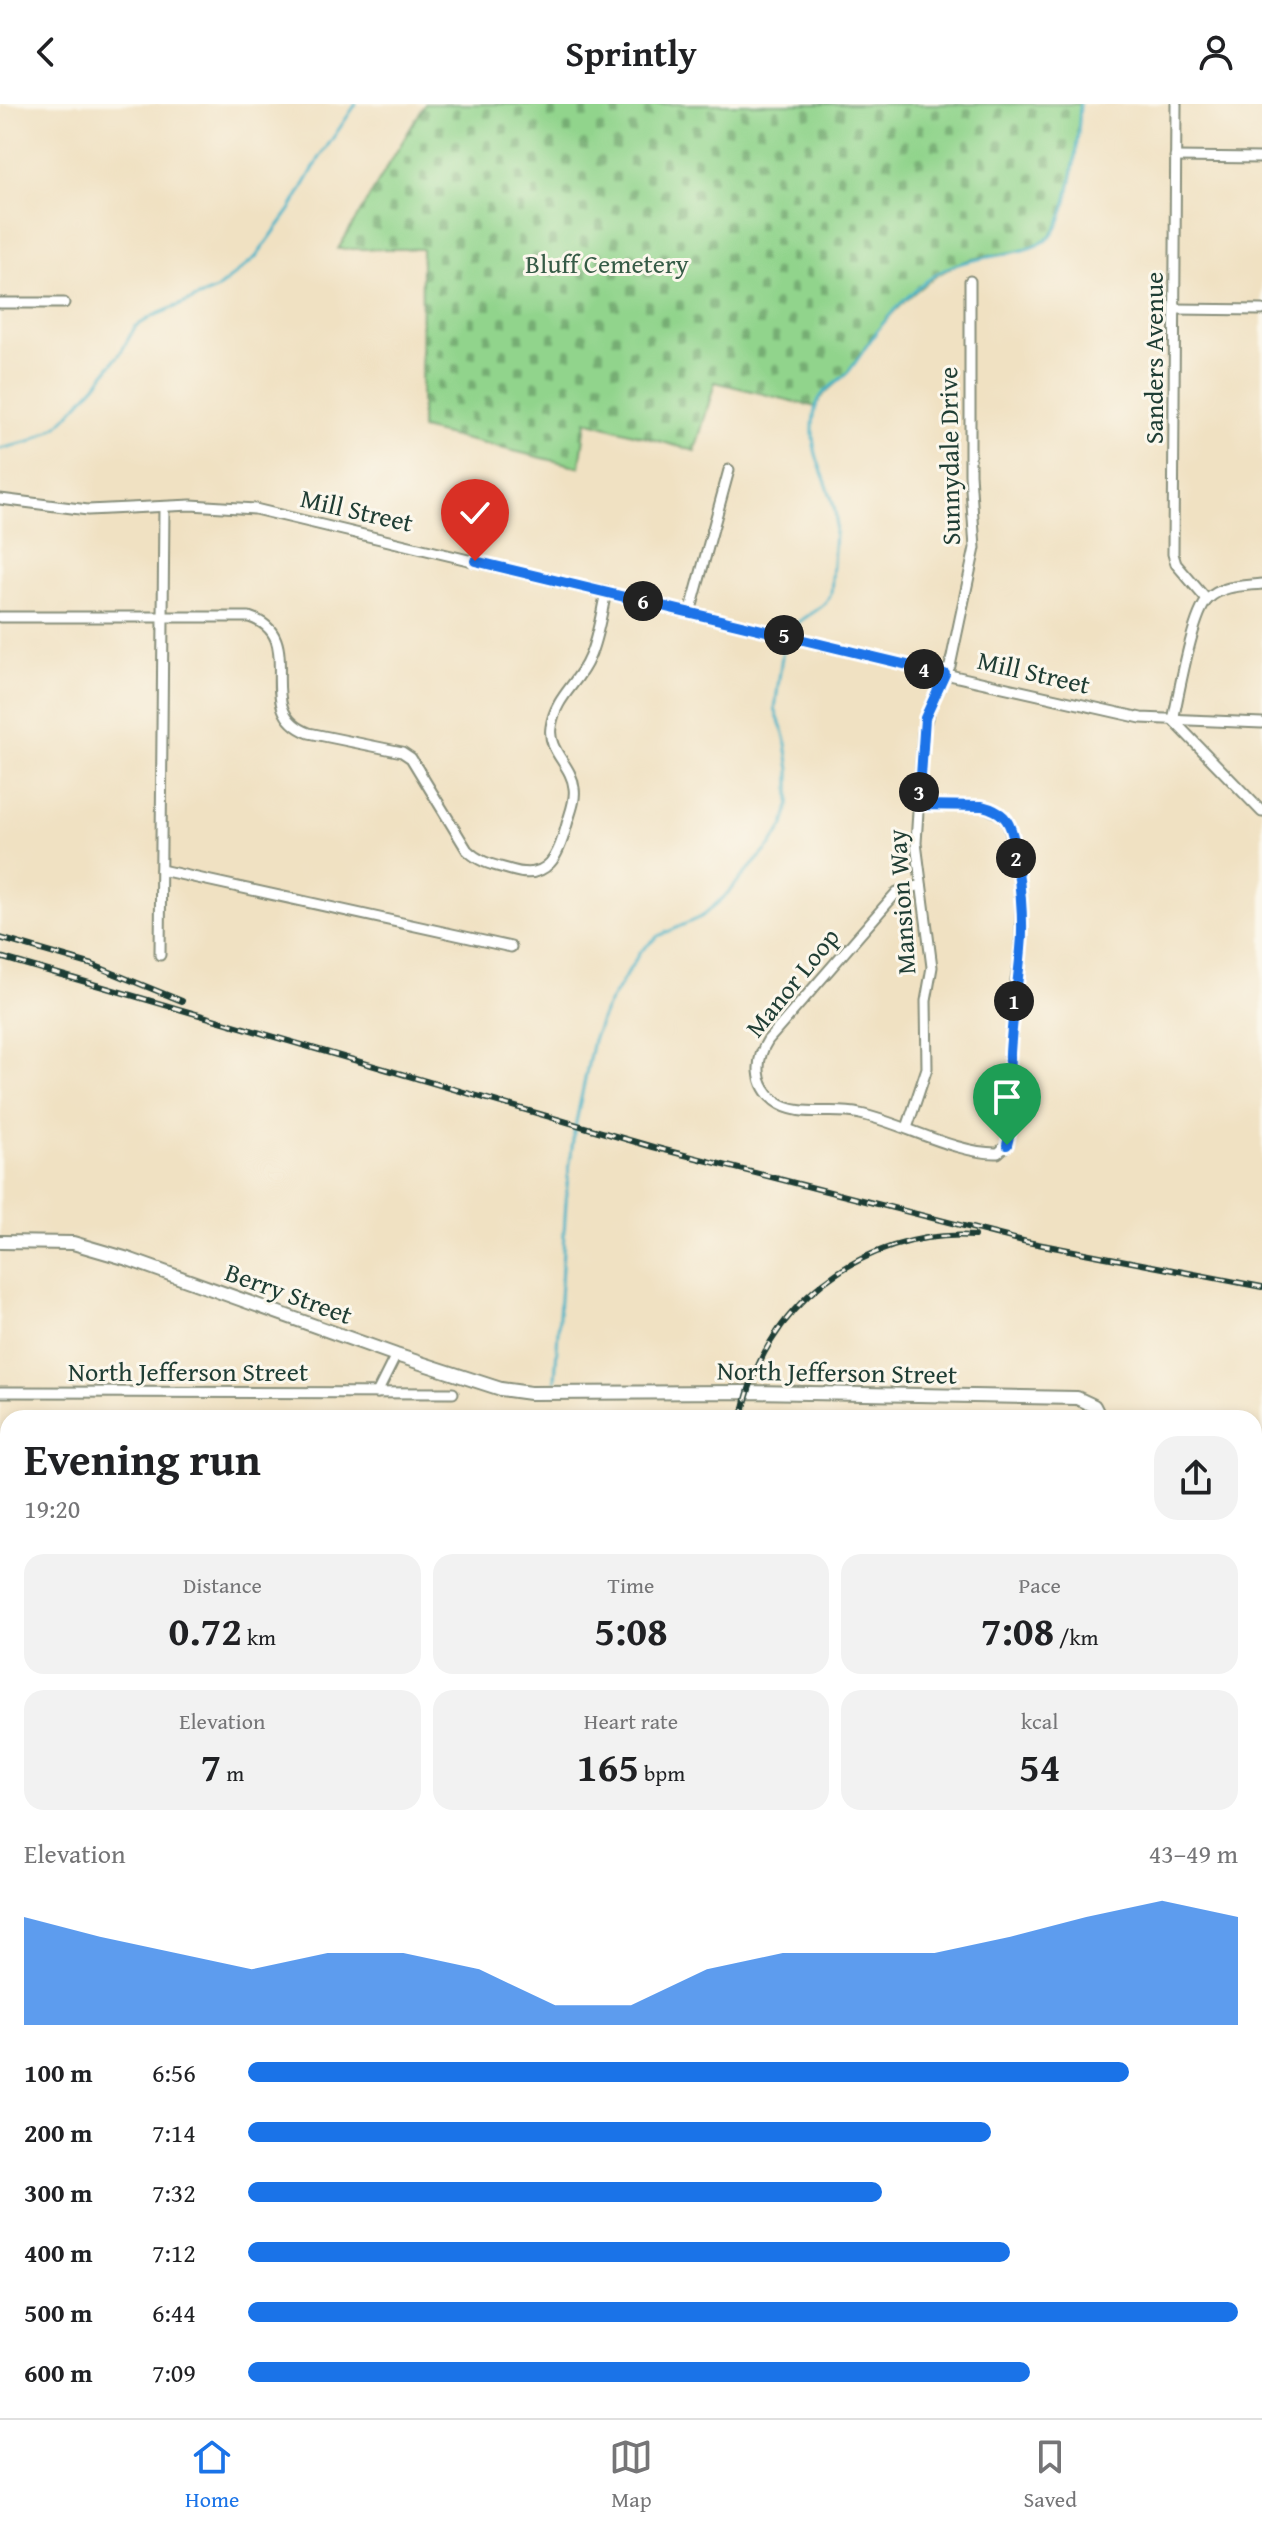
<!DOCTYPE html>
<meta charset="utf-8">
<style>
body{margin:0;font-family:"Gentium Book Plus",serif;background:#f2f2f2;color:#202124;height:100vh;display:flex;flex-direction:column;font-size:30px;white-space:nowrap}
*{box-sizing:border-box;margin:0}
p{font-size:26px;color:#757577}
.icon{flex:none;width:44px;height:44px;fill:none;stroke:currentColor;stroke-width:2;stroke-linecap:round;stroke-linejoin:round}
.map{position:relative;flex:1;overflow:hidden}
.side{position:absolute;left:0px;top:1306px;width:1262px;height:1008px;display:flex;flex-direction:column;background:#fff;border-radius:24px 24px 0 0;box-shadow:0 4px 12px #0003}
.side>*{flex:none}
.pin{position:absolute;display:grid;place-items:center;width:68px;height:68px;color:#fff;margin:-82px -34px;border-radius:50% 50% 50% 0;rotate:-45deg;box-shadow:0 0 8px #0007}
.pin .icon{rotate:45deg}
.km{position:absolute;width:40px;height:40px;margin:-20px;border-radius:50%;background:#222;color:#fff;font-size:22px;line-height:40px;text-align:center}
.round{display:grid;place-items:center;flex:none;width:84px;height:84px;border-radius:24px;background:#f2f2f2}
.head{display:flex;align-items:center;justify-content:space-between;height:136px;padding:0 24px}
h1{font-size:44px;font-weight:700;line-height:60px}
.stats{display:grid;grid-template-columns:repeat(3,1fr);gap:12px;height:136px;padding:8px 24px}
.stats div{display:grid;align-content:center;border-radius:20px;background:#f2f2f2;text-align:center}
.stats b{font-size:40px;font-weight:700}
.stats small{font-size:22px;font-weight:400}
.stats p{font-size:22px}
.chart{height:224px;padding:16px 24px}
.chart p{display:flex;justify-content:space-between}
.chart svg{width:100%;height:144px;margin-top:8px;fill:#1a73e8;opacity:.7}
ul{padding:0 24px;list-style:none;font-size:26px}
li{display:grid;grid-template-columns:128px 96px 1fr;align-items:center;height:60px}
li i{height:20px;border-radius:10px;background:#1a73e8}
header{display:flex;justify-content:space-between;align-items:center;height:104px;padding:0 24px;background:#fff;font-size:36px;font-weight:700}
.tabs{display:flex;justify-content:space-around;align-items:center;height:112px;border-top:2px solid #e0e0e0;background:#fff;font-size:22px;color:#757577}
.tabs a{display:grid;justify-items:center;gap:4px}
.tabs .selected{color:#1a73e8}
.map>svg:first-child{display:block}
.grass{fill:#91d48c;stroke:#588860;stroke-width:2}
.cemetery{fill:url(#cemetery-stones);stroke:#588860;stroke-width:2}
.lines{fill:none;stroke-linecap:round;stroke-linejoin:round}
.stream{stroke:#48b2c6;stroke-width:3}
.minor-casing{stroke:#888f7b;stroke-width:13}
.tertiary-casing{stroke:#888f7b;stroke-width:16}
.secondary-casing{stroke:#888f7b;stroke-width:18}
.minor{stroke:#fff;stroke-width:9}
.tertiary{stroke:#fff;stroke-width:12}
.secondary{stroke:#fff;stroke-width:14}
.rail-casing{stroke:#1f3d34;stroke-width:6}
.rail{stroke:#fbf7ec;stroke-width:3;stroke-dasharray:9;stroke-linecap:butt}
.route-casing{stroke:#fff;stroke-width:16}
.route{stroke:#1a73e8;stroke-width:10}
.labels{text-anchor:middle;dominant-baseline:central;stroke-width:6;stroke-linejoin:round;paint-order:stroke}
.park-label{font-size:26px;fill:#365b46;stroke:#fbf7ec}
.street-label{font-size:26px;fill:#1f3d34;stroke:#fbf7ec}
</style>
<header><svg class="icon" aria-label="back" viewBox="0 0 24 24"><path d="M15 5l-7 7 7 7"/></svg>Sprintly<svg class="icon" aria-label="person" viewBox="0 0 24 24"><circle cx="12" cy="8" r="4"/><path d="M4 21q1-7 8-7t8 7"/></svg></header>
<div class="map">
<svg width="1262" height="2314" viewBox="0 0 1262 2314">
<defs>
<pattern id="cemetery-stones" width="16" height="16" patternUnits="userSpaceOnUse" patternTransform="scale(2)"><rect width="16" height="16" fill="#91d48c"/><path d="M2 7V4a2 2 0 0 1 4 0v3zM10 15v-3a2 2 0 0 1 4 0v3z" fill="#76ad73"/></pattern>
</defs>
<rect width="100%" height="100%" fill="#fbf7ec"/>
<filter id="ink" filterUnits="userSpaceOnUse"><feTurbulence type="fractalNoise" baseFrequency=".0125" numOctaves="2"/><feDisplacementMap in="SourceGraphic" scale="16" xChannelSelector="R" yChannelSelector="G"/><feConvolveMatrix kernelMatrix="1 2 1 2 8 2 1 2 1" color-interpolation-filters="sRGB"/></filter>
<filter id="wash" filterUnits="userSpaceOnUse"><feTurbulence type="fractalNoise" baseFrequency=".006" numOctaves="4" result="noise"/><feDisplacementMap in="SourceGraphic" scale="32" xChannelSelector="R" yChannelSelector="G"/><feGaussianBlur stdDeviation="1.8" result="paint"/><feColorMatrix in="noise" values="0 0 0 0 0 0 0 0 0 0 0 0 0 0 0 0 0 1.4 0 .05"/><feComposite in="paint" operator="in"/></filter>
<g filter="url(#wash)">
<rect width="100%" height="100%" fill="#f0e1c2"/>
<g class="grass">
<rect x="1254" y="1546" width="8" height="64"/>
<rect x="1254" y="1624" width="8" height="64"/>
<polygon points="1254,1704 1262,1705 1262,1772 1254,1772"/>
<polygon points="1254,1791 1262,1792 1262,1885 1254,1885"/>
</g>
<path class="cemetery" d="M425,0H1080C1079,28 1070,118 1048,134C1026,152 991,148 966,157C928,171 898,201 872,233C864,244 857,257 848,268C836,281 823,287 816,303L715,278L695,347L586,317L580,363L421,325L422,145H338Z"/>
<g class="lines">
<g class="stream">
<polyline points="0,345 30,338 58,322 96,281 121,248 135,223 153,212 216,186 256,153 290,106 320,53 356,0"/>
<path d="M789,528C801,511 822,509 831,490L836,413C832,383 812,357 813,326C813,314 815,300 822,291C829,282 841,276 849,267C857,257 863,247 870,237C889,209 919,177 950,163C979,150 1025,153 1049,134C1070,117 1079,29 1080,0"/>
<polyline points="555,1276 567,1081 574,1028 593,936 605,906 640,848 658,832 701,813 723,794 771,741 784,721 790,699 790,666 785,633 775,605 784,537"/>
<polyline points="554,1314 554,1303"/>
<polyline points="735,2306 736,2314"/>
</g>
</g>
</g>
<g filter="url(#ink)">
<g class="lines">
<defs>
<g id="minor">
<polyline points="1176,0 1173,450 1176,460 1207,496"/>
<polyline points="1175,53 1262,54"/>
<polyline points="0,199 64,199"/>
<polyline points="1175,205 1262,206"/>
<polyline points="0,395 88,406 191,401 255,405 945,570 1141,614 1262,619"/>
<polyline points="690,509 729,366"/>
<path d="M0,513H249C311,532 248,606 309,629L402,648L411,654L467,746C480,759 494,761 511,766C549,778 559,750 567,720C570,709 576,696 574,684C572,661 547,647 551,623C555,593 579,579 589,554C598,534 601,510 606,488"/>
<path d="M1173,616C1179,590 1192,511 1208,495C1222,481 1244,482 1262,480"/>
<polyline points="1173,616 1262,708"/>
<path d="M919,701L982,702L1002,711L1008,720L1014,740L1021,794V847L1015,881L1010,952L1009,1033L1007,1041L998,1049C955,1050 903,1019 860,1010C833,1003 798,1015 775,997C755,981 755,956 768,936L897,788L921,781"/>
<polyline points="161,766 511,843"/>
<polyline points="160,851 164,403"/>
<polyline points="907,1024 927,964 926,897 932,863 916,739 923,629 931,599 950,562 975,444 970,370 970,177"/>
<polyline points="0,1288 453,1289"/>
<polyline points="377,1289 396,1251"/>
<polyline points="0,1860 8,1860"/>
<polyline points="0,2013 8,2013"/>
<polyline points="1146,2306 1149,2314"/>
<polyline points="43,2314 43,2306"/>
</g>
<g id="tertiary">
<polyline points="0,1138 73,1139 128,1155 396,1251 501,1285 530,1289 747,1288 1077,1294 1094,1302 1100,1314"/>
<polyline points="1254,1373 1262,1374"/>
<polyline points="509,2314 510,2306"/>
</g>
<g id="secondary">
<polyline points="1254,2143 1262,2142"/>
<polyline points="0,2272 8,2273"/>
</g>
</defs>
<use href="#minor" class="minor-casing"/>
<use href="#tertiary" class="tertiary-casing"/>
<use href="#secondary" class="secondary-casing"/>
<use href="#minor" class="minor"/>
<use href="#tertiary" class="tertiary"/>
<use href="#secondary" class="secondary"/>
<defs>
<g id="rail">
<polyline points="0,834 93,861 182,897"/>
<polyline points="0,853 653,1043 1027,1138 1262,1183"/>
<path d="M742,1314C761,1203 863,1125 974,1132"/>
<polyline points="758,2306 759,2314"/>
</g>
</defs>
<use href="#rail" class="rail-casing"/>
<use href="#rail" class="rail"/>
</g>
</g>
<g class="lines" filter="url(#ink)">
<defs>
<path id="route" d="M475,457L945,570L925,614L919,701L982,702C990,704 998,707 1004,713C1014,724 1015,745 1017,759C1021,788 1024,817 1021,845C1018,880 1012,914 1010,949C1008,979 1015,1012 1007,1041"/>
</defs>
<use href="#route" class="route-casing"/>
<use href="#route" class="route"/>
</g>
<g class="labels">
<g class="park-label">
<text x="607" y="159">Bluff Cemetery</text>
</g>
<g class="street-label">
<text transform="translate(1153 254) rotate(-90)">Sanders Avenue</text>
<text transform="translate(949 352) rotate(-91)">Sunnydale Drive</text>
<text transform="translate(357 406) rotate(13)">Mill Street</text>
<text transform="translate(1034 568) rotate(13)">Mill Street</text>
<text transform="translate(901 798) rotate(-94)">Mansion Way</text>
<text transform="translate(792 878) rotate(-51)">Manor Loop</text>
<text transform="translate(289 1189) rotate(20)">Berry Street</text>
<text x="188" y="1267">North Jefferson Street</text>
<text transform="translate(837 1268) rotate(1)">North Jefferson Street</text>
</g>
</g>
</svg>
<div class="pin" style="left:1007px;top:1041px;background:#1e9e55"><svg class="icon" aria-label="arrive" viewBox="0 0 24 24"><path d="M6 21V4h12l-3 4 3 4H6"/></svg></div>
<div class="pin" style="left:475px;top:457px;background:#d93025"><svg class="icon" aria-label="check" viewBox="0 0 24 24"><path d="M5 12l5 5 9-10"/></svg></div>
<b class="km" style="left:1014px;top:897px">1</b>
<b class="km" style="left:1016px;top:754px">2</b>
<b class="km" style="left:919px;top:688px">3</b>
<b class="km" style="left:924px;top:565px">4</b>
<b class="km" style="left:784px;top:531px">5</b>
<b class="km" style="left:643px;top:497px">6</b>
<section class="side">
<div class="head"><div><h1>Evening run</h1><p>19:20</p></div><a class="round"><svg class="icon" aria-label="share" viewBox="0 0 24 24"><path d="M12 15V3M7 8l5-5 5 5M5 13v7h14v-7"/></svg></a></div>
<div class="stats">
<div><p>Distance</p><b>0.72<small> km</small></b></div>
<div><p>Time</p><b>5:08</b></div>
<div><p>Pace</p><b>7:08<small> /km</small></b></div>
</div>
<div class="stats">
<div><p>Elevation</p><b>7<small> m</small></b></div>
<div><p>Heart rate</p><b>165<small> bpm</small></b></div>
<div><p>kcal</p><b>54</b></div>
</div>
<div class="chart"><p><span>Elevation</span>43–49 m</p>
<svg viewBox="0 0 160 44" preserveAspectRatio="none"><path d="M0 44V11L10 17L20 22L30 27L40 22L50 22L60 27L70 38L80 38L90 27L100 22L110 22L120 22L130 17L140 11L150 6L160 11V44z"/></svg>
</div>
<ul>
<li><b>100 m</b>6:56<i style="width:89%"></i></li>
<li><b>200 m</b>7:14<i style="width:75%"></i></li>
<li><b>300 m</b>7:32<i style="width:64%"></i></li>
<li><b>400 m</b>7:12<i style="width:77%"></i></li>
<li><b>500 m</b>6:44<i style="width:100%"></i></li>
<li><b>600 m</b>7:09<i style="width:79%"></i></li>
</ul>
</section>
</div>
<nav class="tabs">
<a class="selected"><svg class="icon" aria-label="home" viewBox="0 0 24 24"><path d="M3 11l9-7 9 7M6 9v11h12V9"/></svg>Home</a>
<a><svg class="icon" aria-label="map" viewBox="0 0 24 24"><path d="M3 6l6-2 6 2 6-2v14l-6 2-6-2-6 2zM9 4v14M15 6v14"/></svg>Map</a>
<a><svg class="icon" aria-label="saved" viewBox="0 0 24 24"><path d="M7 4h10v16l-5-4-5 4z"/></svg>Saved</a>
</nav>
